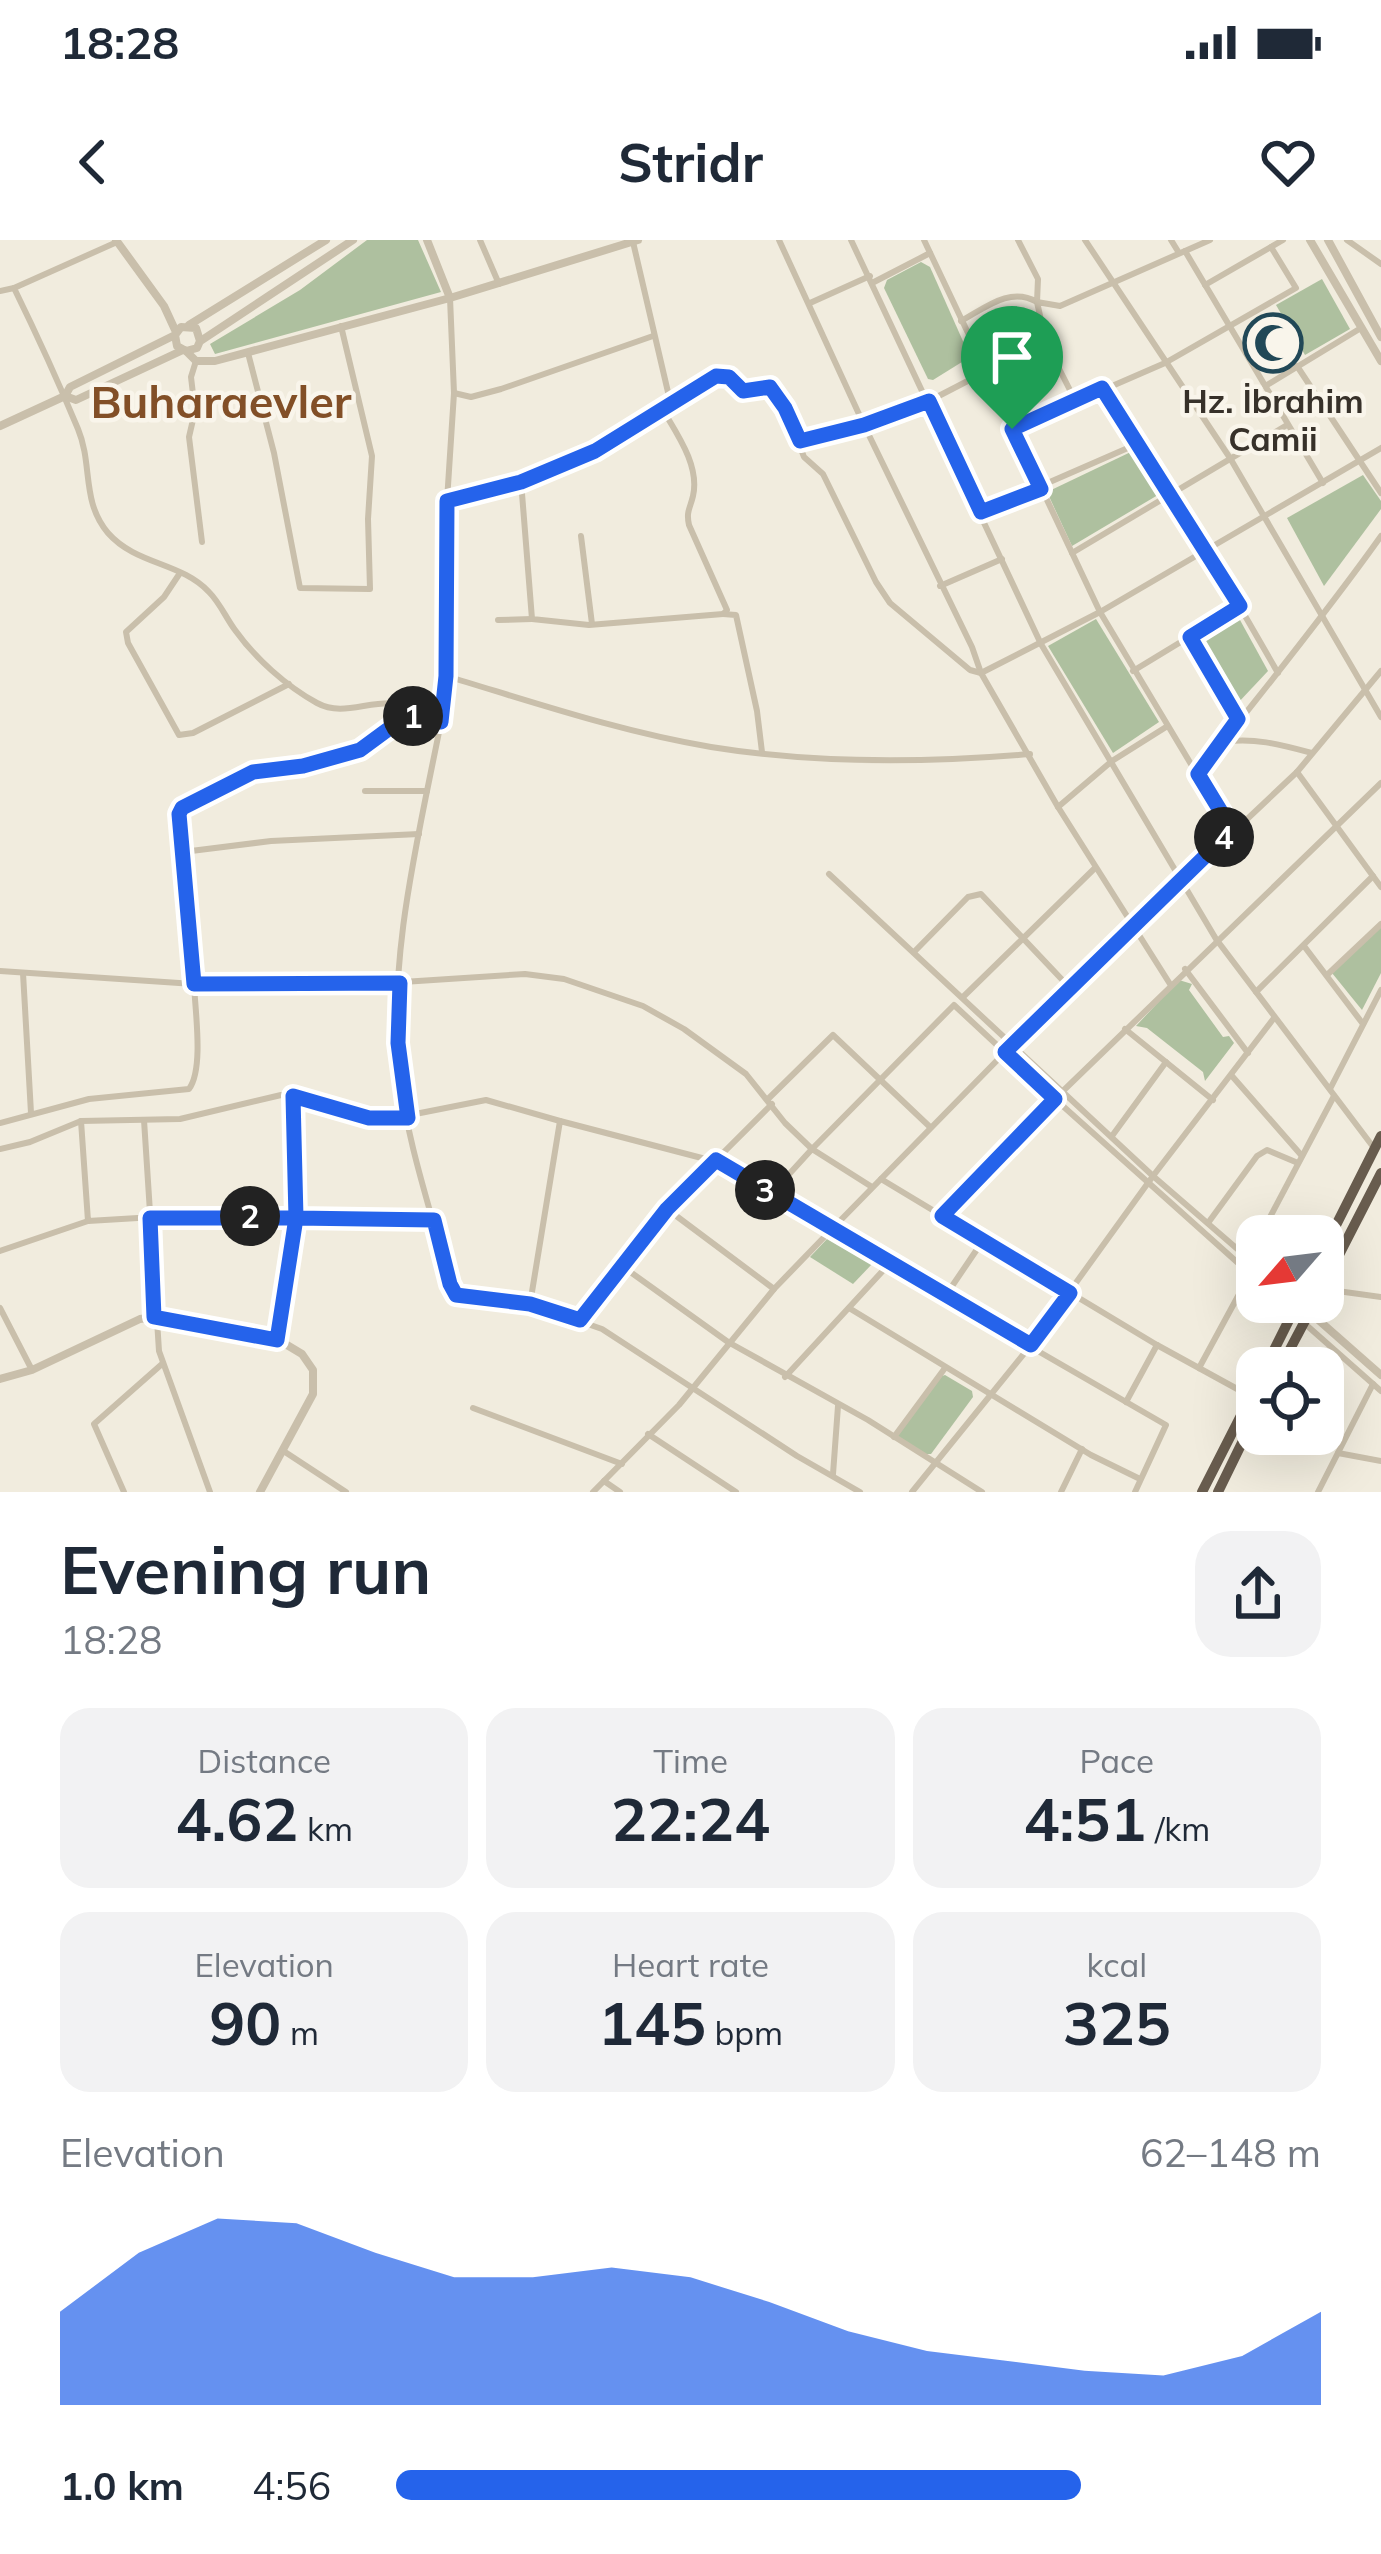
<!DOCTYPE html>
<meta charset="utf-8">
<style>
body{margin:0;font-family:Mulish,sans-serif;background:#f2f2f3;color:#1f2937;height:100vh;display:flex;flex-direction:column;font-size:45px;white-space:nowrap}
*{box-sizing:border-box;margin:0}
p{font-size:39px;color:#747a83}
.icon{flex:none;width:66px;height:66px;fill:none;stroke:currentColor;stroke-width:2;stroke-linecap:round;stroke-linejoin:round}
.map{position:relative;height:1252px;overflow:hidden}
.panel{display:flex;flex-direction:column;background:#fff;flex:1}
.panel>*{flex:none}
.needle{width:78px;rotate:242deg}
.buttons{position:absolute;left:1236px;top:975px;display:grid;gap:24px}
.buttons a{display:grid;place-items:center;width:108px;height:108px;border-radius:24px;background:#fff;box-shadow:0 12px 48px #0002;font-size:60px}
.pin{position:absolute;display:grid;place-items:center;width:102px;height:102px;color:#fff;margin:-123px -51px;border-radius:50% 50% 50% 0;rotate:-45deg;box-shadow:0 0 12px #0007}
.pin .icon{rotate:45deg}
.km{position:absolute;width:60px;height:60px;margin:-30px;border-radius:50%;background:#222;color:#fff;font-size:33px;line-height:60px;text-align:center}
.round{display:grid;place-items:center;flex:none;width:126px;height:126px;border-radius:36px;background:#f2f2f3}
.headline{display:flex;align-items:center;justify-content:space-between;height:204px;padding:0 60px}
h1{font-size:66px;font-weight:700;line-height:90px}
.figures{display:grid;grid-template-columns:repeat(3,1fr);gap:18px;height:204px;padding:12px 60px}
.figures div{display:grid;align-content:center;border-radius:30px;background:#f2f2f3;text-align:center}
.figures b{font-size:60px;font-weight:700}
.figures small{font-size:33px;font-weight:400}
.figures p{font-size:33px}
.chart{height:336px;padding:24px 60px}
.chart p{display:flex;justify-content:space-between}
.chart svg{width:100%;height:216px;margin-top:12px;fill:#2563eb;opacity:.7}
ul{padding:0 60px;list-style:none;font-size:39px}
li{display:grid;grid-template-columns:192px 144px 1fr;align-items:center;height:90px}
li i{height:30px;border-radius:15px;background:#2563eb}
.status{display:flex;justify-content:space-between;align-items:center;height:84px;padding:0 60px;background:#fff;direction:ltr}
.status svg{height:33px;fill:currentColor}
header{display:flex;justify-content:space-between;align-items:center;height:156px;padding:0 60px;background:#fff;font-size:54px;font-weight:700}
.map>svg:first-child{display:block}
.green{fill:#aec09f}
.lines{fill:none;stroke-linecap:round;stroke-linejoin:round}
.minor{stroke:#c9bfab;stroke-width:6}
.tertiary{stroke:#c9bfab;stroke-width:8}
.trunk{stroke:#685c4e;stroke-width:10}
.route-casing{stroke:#fff;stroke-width:24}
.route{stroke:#2563eb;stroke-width:15}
.labels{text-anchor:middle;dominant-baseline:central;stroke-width:9;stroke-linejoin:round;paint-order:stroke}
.poi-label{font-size:33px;font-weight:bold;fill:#37312a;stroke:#f9f5eb}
.district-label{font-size:45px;font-weight:bold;fill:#824f27;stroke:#f9f5eb}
</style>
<div class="status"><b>18:28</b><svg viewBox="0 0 49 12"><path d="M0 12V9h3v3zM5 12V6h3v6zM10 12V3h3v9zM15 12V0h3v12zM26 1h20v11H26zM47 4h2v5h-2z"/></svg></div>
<header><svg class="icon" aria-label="back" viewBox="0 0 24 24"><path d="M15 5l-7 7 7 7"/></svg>Stridr<svg class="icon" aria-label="heart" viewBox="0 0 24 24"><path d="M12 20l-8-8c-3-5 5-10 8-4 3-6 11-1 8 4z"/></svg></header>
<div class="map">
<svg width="1381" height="1252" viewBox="0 0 1381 1252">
<rect width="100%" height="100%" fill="#f1ecde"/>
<g class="green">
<polygon points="367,0 418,0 441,52 215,114 210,104 300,50"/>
<polygon points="921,22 930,27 970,117 933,140 928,139 884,48 887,40"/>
<polygon points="1322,39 1350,89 1305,115 1276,65"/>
<polygon points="1137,209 1163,252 1072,306 1047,252"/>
<polygon points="1363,235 1381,261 1381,269 1324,346 1287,278"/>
<polygon points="1096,379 1159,482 1113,513 1048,406"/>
<polygon points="1233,379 1240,380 1268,431 1237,464 1203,402 1204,394"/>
<polygon points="1381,687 1381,733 1362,770 1332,733"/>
<polygon points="1179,740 1192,744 1189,750 1223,797 1229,796 1234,803 1205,841 1203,832 1147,788 1136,786"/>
<polygon points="834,997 873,1019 873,1023 853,1044 810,1017 827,999"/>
<polygon points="945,1135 972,1151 973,1157 931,1214 923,1214 894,1195 939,1137"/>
</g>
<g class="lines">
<g class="minor">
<polyline points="480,0 499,44"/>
<polyline points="779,0 864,185 929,161 985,132"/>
<polyline points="851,0 1041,404 1216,699 1374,908"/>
<polyline points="924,0 1100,372 1231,591"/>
<polyline points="1085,0 1230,218 1381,477"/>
<polyline points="1171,0 1179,13"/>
<polyline points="1210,0 1185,11 1323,243"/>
<polyline points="1347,0 1381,24"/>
<path d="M117,2L14,48C37,95 58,141 78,189C93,225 81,261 108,293C136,325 181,322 209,352C220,363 226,378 235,390C255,418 286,446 317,463C350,481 383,448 422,473"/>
<polyline points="633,2 671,165"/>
<polyline points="874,42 930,13"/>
<polyline points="1205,45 1283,0"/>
<polyline points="0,51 14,48"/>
<path d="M450,58L454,153L447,261L446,436C533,462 621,492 711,507C816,524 925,523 1030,514"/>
<polyline points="810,63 870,36"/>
<path d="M961,81C985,68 1010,46 1037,62L1038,39L1018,0"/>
<polyline points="248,113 274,213 300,348 370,349 368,279 372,216 341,86"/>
<polyline points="196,121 191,137 195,171 189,197 202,302"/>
<polyline points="1297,126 1381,253"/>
<polyline points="1267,145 1361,88"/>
<polyline points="1102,148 1207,310 1278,433"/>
<polyline points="454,153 471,157 501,149 653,96"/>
<polyline points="1075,160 1046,103 1037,62 1060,66 1185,11"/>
<polyline points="1013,189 1165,123 1296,48 1271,7"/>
<polyline points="800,201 864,185 972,407 981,433 1058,567 1170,744"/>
<path d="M521,241L532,379L589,385L723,374L727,370L689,285C686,271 690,269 693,256C700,226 677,194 663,170"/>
<polyline points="447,261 521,241 595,211 716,136 729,137 743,151 770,147 785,168 804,217 823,234 876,342 890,363 970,430 981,433 1100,372 1381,208"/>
<polyline points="981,272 1137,204"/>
<polyline points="581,296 592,384"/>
<polyline points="1072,313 1287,185"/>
<polyline points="180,333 164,357 126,392 128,403 179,495 193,493 289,444"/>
<polyline points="940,346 1002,319"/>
<polyline points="723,374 736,375 757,471 762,512"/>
<polyline points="498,380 532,379"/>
<polyline points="1190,397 1238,479"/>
<polyline points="1133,431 1240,366"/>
<polyline points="446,436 441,482 415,476 398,482 360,510 303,527 253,532 182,567 179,574 194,744 372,744 525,734 564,739 643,766 684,789 746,834 785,883 812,909 954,765 1055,859 942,976"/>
<path d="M441,482C419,594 386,723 400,838C408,907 433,976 450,1044L456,1055L530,1064L602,1089L797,1216L860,1252"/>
<path d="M1223,502C1254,497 1282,505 1312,513"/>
<polyline points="1297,532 1381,647"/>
<path d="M1198,534C1259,455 1323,378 1381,296"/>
<polyline points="365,551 427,551"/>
<polyline points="1058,567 1112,521 1166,487"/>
<polyline points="183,612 271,601 419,594"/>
<polyline points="829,634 1153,936 1257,1026"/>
<polyline points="1304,706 1363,784"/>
<polyline points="914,712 968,657 981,654 1069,747"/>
<polyline points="1185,729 1248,813"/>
<path d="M0,731L194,744C195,770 204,829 189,849L89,859L0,883"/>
<polyline points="23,733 31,873"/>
<polyline points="1327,735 1381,684"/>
<polyline points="1256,752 1373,636"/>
<polyline points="963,757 1095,628"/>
<polyline points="1125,789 1213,860"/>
<polyline points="1232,836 1302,916"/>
<polyline points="1330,849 1381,750"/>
<polyline points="1064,850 1381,543"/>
<polyline points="768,859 833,795 930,887"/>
<polyline points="1055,859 1257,1040"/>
<polyline points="144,880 159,1111 210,1252"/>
<polyline points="81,881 88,981 171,976 433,980"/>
<polyline points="1112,896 1166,822"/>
<polyline points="0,909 30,902 81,881 180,879 281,855 385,880 486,860 560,881"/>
<polyline points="881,939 1157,1105 1250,1156"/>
<polyline points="771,954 812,909 872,947"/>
<polyline points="667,969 774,1049"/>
<polyline points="1208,983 1257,916 1267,910 1298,923"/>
<polyline points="1260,996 1334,856"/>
<polyline points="0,1011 88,981"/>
<polyline points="1249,1018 1257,1002"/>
<polyline points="622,1026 728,1102 868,1180 982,1252"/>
<polyline points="1323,1049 1381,1057"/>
<polyline points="946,1055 984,999"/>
<polyline points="530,1064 560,881 721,923 830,991 1166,1185 1135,1252"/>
<polyline points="0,1068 32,1130"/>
<polyline points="849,1068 1091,1215 1140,1239"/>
<polyline points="580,1080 667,969 772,864"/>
<polyline points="1304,1083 1381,1151"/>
<polyline points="277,1100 296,978 293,856"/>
<polyline points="1199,1128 1250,1034"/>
<polyline points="785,1137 890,1023"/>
<polyline points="1126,1162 1157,1105"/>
<polyline points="473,1168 622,1224"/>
<polyline points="648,1194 736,1252"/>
<polyline points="894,1197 945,1128"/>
<polyline points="282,1210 346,1252"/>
<polyline points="1338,1213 1381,1221"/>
<polyline points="833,1234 838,1166"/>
<polyline points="604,1241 620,1252"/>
<polyline points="124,1252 94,1184 162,1124"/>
<polyline points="593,1252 679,1165 774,1049 830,991 1069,747 1297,532 1381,431"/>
<polyline points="912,1252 1031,1105 1153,936 1274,778"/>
<polyline points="1061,1252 1082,1209"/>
<polyline points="1318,1252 1373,1144"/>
</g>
<g class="tertiary">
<polyline points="116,0 164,66 176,92"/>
<polyline points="427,0 450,58"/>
<polyline points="1310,0 1381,121"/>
<polyline points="1328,0 1381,97"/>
<polyline points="189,85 326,0"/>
<polyline points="202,100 353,0"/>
<polyline points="186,111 196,121 215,121 450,58 638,0"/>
<polyline points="65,156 76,160 183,110"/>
<polyline points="0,186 65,156 70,147 175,95 181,87 196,88 200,101 197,108 186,111 177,106 175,95"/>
<polyline points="1298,1062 1381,1135"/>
<polyline points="0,1139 32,1130 140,1079 154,1077 282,1102 302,1114 313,1130 313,1154 260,1252"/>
</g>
<g class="trunk">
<polyline points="1323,1011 1381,896"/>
<polyline points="1323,1046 1381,933"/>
<polyline points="1265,1128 1298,1062"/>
<polyline points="1280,1128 1315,1062"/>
<polyline points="1202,1252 1257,1144"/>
<polyline points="1218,1252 1257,1172"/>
</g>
</g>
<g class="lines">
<defs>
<polyline id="route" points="1012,189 1041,249 981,272 929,161 864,185 800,201 785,168 770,147 743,151 729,137 716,136 595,211 521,242 447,261 446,436 441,482 415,476 398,482 360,510 303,526 253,532 182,568 179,574 194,744 400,743 398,803 408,878 369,878 293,856 296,978 150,978 154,1077 277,1100 296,978 434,980 450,1044 456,1055 530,1064 580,1080 667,969 716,920 1031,1105 1070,1053 942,976 1055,859 1005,812 1232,590 1198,534 1238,479 1190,397 1240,366 1102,148 1012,189"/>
</defs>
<use href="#route" class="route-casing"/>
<use href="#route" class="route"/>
</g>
<defs>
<symbol id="mosque-ring" viewBox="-11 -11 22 22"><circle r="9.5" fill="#f9f5eb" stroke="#214857" stroke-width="1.5"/><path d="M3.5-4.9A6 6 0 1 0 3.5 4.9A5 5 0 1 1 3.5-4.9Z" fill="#214857"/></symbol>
</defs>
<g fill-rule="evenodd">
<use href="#mosque-ring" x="1240" y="70" width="66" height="66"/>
</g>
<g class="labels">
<g class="poi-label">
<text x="1273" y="160">Hz. İbrahim<tspan x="1273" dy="38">Camii</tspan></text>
</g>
<g class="district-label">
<text x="221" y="161">Buharaevler</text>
</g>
</g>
</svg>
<div class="buttons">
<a><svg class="needle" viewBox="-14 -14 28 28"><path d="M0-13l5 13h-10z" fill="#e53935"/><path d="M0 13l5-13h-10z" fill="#747a83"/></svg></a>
<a><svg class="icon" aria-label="locate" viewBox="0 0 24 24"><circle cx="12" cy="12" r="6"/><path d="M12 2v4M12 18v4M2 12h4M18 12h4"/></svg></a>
</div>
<div class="pin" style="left:1012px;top:189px;background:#1e9e55"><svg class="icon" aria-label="arrive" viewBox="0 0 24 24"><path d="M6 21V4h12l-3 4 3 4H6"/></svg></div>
<b class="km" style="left:413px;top:476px">1</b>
<b class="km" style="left:250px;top:976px">2</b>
<b class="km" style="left:765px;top:950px">3</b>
<b class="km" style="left:1224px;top:597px">4</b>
</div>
<section class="panel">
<div class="headline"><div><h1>Evening run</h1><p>18:28</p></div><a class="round"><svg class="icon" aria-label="share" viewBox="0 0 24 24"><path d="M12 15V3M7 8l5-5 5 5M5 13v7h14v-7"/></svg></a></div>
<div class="figures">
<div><p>Distance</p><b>4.62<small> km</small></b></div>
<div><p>Time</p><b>22:24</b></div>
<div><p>Pace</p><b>4:51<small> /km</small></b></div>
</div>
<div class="figures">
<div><p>Elevation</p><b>90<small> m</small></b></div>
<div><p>Heart rate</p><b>145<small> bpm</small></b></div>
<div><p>kcal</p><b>325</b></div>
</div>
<div class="chart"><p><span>Elevation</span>62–148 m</p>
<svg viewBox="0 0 160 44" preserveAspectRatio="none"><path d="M0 44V25L10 13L20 6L30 7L40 13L50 18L60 18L70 16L80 18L90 23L100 29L110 33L120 35L130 37L140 38L150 34L160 25V44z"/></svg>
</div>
<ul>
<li><b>1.0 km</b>4:56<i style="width:74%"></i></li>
</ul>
</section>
